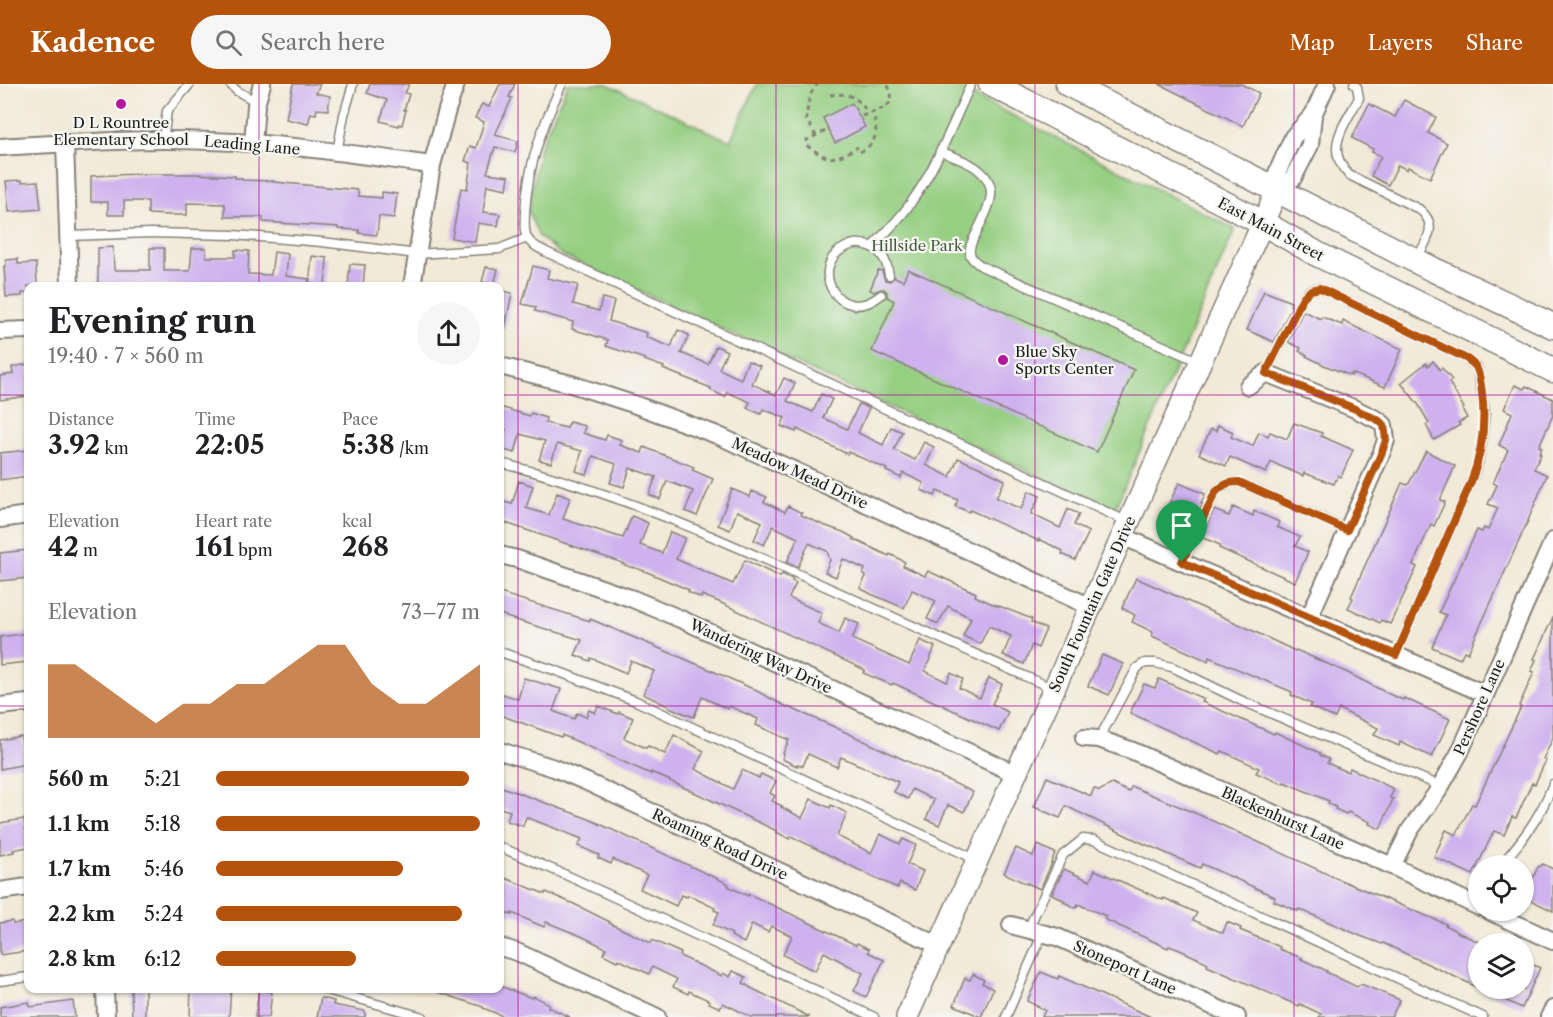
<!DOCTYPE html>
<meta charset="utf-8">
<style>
body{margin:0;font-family:"Libre Caslon Text",serif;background:#f6f6f6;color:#202124;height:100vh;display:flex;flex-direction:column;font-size:22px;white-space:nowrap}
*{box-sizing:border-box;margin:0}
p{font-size:20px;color:#757577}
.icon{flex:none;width:33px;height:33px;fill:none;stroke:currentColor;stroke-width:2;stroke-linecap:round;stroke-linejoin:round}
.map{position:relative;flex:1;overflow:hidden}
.details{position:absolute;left:24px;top:198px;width:480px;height:711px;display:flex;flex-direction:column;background:#fff;border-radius:12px;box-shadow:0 2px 4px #0004}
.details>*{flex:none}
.buttons{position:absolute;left:1468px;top:771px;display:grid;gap:12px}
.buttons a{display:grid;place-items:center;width:66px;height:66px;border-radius:50%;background:#fff;box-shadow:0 2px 4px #0004;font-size:30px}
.pin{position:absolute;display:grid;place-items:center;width:51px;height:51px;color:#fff;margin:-62px -26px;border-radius:50% 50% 50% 0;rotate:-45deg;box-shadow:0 0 6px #0007}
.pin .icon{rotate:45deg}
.round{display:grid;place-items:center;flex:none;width:63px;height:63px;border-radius:32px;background:#f6f6f6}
.summary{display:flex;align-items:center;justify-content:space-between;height:102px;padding:0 24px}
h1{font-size:33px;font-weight:700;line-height:45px}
.figures{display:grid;grid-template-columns:repeat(3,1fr);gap:9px;height:102px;padding:6px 24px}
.figures div{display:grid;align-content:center}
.figures b{font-size:26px;font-weight:700}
.figures small{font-size:16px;font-weight:400}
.figures p{font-size:16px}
.chart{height:168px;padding:12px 24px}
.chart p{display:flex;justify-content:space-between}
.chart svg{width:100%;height:108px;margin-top:6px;fill:#b45309;opacity:.7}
ul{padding:0 24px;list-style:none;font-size:20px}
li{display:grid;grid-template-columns:96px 72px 1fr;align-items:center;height:45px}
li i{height:15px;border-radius:8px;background:#b45309}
header{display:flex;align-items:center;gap:36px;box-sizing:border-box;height:84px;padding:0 30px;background:#b45309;color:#fff}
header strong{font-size:28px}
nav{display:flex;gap:33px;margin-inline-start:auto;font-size:21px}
.search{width:420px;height:54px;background:#f6f6f6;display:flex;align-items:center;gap:15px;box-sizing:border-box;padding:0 21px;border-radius:33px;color:#757577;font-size:22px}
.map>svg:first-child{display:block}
.green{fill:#96cf82;stroke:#59764f;stroke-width:1.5}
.building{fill:#ceb1ee}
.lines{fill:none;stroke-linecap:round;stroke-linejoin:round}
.service-casing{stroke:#878279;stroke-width:11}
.minor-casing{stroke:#878279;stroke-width:20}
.tertiary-casing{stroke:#878279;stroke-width:24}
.secondary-casing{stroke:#878279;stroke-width:27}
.path{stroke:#878279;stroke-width:3;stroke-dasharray:4.5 4.5;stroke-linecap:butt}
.service{stroke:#fff;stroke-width:8}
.minor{stroke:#fff;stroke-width:16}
.tertiary{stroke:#fff;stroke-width:21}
.secondary{stroke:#fff;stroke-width:24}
.route-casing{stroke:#fff;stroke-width:12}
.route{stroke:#b45309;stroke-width:8}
.grid{fill:none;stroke:#b5179e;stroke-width:1.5;stroke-opacity:0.55}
.poi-dot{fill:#b5179e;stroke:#f6f6f2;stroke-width:2}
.labels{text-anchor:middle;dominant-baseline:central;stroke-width:4.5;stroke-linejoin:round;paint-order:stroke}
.poi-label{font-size:15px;fill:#1c1c1c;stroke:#f6f6f2}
.street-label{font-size:15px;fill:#1c1c1c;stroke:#f6f6f2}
.park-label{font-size:15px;fill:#475b40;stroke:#f6f6f2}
</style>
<header>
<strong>Kadence</strong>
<div class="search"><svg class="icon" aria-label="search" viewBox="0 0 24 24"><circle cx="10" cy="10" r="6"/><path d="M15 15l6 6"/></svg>Search here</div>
<nav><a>Map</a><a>Layers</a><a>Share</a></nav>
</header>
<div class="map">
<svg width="1553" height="933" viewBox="0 0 1553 933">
<rect width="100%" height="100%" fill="#f6f6f2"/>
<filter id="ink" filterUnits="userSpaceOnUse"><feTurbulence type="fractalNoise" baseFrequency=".0167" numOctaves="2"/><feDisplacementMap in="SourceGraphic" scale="12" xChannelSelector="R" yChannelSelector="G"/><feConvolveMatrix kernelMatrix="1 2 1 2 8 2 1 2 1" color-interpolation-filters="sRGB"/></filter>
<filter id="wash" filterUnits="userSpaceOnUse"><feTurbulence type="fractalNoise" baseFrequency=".008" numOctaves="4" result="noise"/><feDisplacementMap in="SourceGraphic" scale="24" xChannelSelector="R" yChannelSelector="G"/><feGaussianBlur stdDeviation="1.35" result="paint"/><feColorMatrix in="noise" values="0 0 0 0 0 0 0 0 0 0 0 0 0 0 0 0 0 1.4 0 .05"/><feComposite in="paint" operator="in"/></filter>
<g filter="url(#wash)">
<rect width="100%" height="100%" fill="#f2e9d6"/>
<polygon class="green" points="568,0 607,0 730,57 757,0 951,0 1235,145 1114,427 562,171 539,153 528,127 540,62"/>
<g id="blocks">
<g class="building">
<polygon points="293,0 320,0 316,9 330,12 328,26 317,25 316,30 311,29 308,40 286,35"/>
<polygon points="370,0 409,0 405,9 409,10 404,26 406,26 402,41 399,40 399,42 380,37 387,16 367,9"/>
<polygon points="500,0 515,0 509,13 512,14 495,51 518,57 515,68 495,63 487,89 509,92 507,105 487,101 483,128 500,130 498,142 478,139 475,158 452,154 461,104 467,105 471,79 465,77 470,62 476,64 484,38 475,34 482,20 489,23"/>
<polygon points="1159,0 1241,0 1259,9 1243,42"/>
<polygon points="1404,16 1436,33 1428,49 1447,59 1430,94 1408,83 1407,86 1398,81 1388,101 1371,92 1381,72 1372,68 1373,65 1352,54 1369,20 1395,33"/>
<polygon points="852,19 865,43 835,59 823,34"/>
<polygon points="139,90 196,90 235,92 235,94 242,94 242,96 274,97 274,98 358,106 358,112 382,114 382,108 397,110 394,134 379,132 377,151 359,149 359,146 338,145 338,143 263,138 263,133 225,133 225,120 187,119 187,131 170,131 148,130 148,117 124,117 124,131 108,131 108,118 91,118 91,92"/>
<polygon points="22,96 22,98 38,97 41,125 9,128 6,97"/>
<polygon points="113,163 114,186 150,186 150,164 164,164 164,187 190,187 192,164 206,164 206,173 235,173 235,166 249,167 248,190 271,191 274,168 288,170 286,192 309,195 308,202 98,202 98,164"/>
<polygon points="312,172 327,174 325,202 309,202"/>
<polygon points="18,175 18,180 36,179 37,202 28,202 28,209 22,209 22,212 6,213 4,182 6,182 6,176"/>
<polygon points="350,180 365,181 363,202 348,202"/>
<polygon points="533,182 549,186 547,194 578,201 573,220 599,227 602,214 614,217 609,237 647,249 646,253 671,263 678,246 689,251 681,269 708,280 716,262 727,267 719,285 741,295 748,277 760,282 752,300 776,311 784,294 795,299 787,317 813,328 821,310 832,315 823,334 847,345 859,320 869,324 858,349 883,361 891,343 902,348 894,366 915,376 924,358 934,363 926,381 950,393 958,374 981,384 1005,396 996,414 1021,425 1029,407 1040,412 1031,430 1060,444 1068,425 1079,430 1074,441 1089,448 1075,476 1062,470 1063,467 1039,455 1039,457 970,426 969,428 955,422 958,416 937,407 935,412 921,406 924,399 903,389 901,394 886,387 887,385 848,368 847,370 797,345 796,348 781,342 785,334 763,325 761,330 747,324 750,318 727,308 725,313 710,306 711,304 663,285 664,283 644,276 645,275 606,262 608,256 572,245 573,238 535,227 536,223 522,220"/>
<polygon points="486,183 498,185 494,201 482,198"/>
<polygon points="908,185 1134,286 1097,368 872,267 894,217 887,213 887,208 884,205 881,205 874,208 870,206 878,186 882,187 885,196 890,197 895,193 903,197"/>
<polygon points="500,206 512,209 505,244 500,243"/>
<polygon points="1264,207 1291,218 1290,221 1292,222 1274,258 1247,246"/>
<polygon points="1303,227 1321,235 1322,233 1342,241 1343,237 1402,265 1385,303 1352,289 1351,292 1324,281 1306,272 1307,271 1299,267 1301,264 1288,258"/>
<polygon points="1433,277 1440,286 1442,284 1452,296 1449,298 1464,324 1462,325 1467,334 1458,339 1460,341 1434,356 1426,341 1429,339 1418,320 1401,299 1426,279 1428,282"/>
<polygon points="28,280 28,312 0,316 0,292 13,290 12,283"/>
<polygon points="1515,301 1524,305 1526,302 1553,315 1553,331 1539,362 1542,363 1539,369 1541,370 1534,385 1547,391 1527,439 1468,569 1464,567 1460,575 1432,563 1446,531 1439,528 1477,446 1482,448 1484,444 1488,446 1498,424 1488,420 1497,401 1493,399 1508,366 1499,361 1512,329 1504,325"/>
<polygon points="500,323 530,332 531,329 546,334 545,339 567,344 569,338 585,342 583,349 605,356 607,351 622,356 620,361 642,369 644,363 694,383 692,386 713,395 697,432 685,427 693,407 667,397 660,415 649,411 656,393 630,384 624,403 610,399 616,380 593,372 587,391 576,387 582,367 557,360 551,379 539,376 545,357 520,350 515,369 500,365 506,345 500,344"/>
<polygon points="1294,339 1322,349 1321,352 1353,366 1341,393 1338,391 1334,400 1304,389 1303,392 1271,378 1266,389 1230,373 1226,382 1199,370 1211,345 1216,347 1218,341 1233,348 1231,353 1253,362 1259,348 1268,352 1270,348 1287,355"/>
<polygon points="28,366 28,392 0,396 0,369"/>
<polygon points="1426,367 1455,382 1440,416 1445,418 1434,442 1431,440 1413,481 1417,483 1390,540 1381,536 1380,539 1348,524 1353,514 1351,513 1402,399 1408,401"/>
<polygon points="519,397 533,402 526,424 549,431 557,409 570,414 563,435 623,454 632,432 648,439 640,461 662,469 670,448 685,454 676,475 733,500 745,476 780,493 782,490 792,495 792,497 796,499 789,514 822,529 818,539 839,549 845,534 859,540 852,555 909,581 920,556 935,563 925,587 947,598 951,589 963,595 959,604 980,614 989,594 1002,600 992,620 1008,628 999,647 893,599 892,601 863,589 865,586 719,518 702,511 701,514 688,508 689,506 647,488 633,483 633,484 622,480 623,479 500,437 500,417 512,420"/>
<polygon points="1179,399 1205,410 1201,420 1203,420 1188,449 1161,437"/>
<polygon points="732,405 750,413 752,407 767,413 764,418 785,428 788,422 802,429 801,431 823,441 843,448 854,454 853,455 889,472 890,470 905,478 903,482 925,492 928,487 976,509 975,512 997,522 997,521 1032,535 1031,538 1046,545 1038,564 1032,561 1024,580 1003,571 1011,552 989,542 980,560 963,552 971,534 948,522 938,540 927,535 936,517 912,506 904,524 871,510 860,504 866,492 863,490 865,485 843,475 836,493 825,488 830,476 827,467 809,459 798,483 787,478 798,454 773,442 764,461 754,456 762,438 737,427 730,446 718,441"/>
<polygon points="1233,423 1253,432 1254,427 1279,438 1277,443 1300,453 1295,462 1308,468 1295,498 1219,464 1220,461 1201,453 1214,426 1229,432"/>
<polygon points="28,466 28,494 0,497 0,469"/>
<polygon points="1136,494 1243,542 1295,567 1296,566 1348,589 1389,610 1403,616 1404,614 1450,635 1432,673 1400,658 1399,662 1374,651 1378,644 1339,625 1335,634 1310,623 1312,620 1291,611 1292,608 1209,573 1208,577 1152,552 1153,548 1132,538 1135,531 1122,524"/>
<polygon points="500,509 590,537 590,535 706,584 753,605 783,621 828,640 973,708 964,728 948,721 939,741 926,735 934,716 912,705 908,715 894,708 898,698 841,673 837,683 808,670 803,682 797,680 797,682 782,675 784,670 783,669 789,656 756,641 758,635 729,622 728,625 702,613 694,633 678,627 643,610 654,587 631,577 626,589 591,574 590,577 575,571 582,556 506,533 506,532 500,530"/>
<polygon points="1553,533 1553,654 1543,675 1546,676 1535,700 1532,699 1516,734 1512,733 1504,751 1494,747 1473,791 1434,773 1446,746 1456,751 1472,720 1475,721 1521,623 1519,622 1534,588 1531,587 1536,576 1534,575"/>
<polygon points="28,549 28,578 0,581 0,553"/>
<polygon points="1102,571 1123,580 1109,611 1088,602"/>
<polygon points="524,594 561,605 553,627 574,635 577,629 586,633 589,626 595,629 598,622 618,630 619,628 633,634 624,654 646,664 648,662 665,670 674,651 685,657 704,667 695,685 733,705 742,686 759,694 761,690 776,697 770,709 775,712 772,717 782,722 781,723 802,734 811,715 830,724 831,721 847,729 837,752 871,769 880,750 900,760 903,755 916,761 907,780 923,787 915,806 900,799 898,804 875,794 791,752 790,755 776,748 777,747 651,688 651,690 562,651 561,653 500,631 500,609 518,615"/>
<polygon points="1159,595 1204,615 1202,618 1274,650 1275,648 1320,669 1320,671 1329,675 1327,679 1348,688 1350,684 1394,705 1390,714 1393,715 1380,745 1369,740 1370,738 1348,728 1346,730 1335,725 1336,723 1328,719 1329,717 1284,698 1283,700 1256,689 1259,684 1222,667 1220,670 1130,629 1144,600 1155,604"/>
<polygon points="21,652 26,680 0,685 0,656"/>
<polygon points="1047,693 1091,712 1094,704 1099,707 1112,700 1129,708 1131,703 1133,703 1202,732 1338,795 1446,840 1445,841 1459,849 1479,858 1479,904 1383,859 1382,860 1363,853 1299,825 1298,827 1274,817 1275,813 1236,795 1202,780 1200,784 1138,757 1066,722 1060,734 1034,723"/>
<polygon points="502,703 589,735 729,800 728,802 748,812 749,810 856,861 857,859 869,865 868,868 884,876 866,913 854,907 863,889 824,868 815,887 783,871 792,852 771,842 768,848 752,840 744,859 731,852 732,850 713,841 719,828 714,826 715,824 688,811 687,813 681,811 676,822 640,805 647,791 613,775 611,780 598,774 599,771 578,762 582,755 526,733 523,742 507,737 510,727 500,724 500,710"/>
<polygon points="24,735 28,763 13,766 14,768 0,771 0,739"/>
<polygon points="1038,761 1055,769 1051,779 1052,779 1040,805 1027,799 1027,800 1004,789 1016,764 1033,772"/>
<polygon points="1543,780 1553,785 1553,827 1524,813 1538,783"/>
<polygon points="1064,785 1090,797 1095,786 1163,816 1164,814 1197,829 1193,836 1223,849 1227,838 1241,844 1240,846 1280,863 1279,865 1302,874 1301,875 1327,887 1326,888 1357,903 1361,900 1400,916 1391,933 1319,933 1321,930 1300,920 1299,922 1207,882 1208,879 1180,866 1169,862 1168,864 1104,835 1106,832 1078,820 1076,824 1064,818 1065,817 1052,810"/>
<polygon points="500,792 545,810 546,808 574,820 610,838 609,839 651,859 652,856 681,869 680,872 722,892 723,889 730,893 733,887 746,893 743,899 751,904 810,933 751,933 723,919 720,924 709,919 710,917 689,907 688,910 673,903 677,895 652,883 649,890 618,875 617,877 603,870 606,864 581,852 546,838 544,843 512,829 512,831 500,826"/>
<polygon points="12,837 13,840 27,838 28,867 0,871 0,839"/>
<polygon points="1524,877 1540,884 1522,924 1479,904 1524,905"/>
<polygon points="1041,888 1058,895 1059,892 1151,933 1042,933 1045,926 1027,917"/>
<polygon points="973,890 984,896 982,899 993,905 981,933 954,921 965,894 970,896"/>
<polygon points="500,902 532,914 533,912 549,920 548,923 570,933 505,933 483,924 483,923 435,907 435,904 500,904"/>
<polygon points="131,904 145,904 145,933 132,933"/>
<polygon points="191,904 231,904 229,933 190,933"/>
<polygon points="259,906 272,908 269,933 255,933"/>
<polygon points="321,914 334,917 333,921 365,927 365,933 317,933"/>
<polygon points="73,917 75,933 0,933 0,923 29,918 30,923"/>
</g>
</g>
</g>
<g filter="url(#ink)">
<use href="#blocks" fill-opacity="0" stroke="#878279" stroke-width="1.5"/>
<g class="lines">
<defs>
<g id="service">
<polyline points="230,0 237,7 257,18"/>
<path d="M562,0C542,43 528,80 525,128C525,136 523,148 528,155C531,161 541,165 546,168L875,320L1128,438"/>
<path d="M1354,0L1357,3L1359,14C1345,40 1323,65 1349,91L1419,125C1439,141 1427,156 1417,174"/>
<polyline points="163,56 167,27 190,0"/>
<path d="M940,67C951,72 965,76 975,83C1004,103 987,125 976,150C973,155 969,162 970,168C970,175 976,178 981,182L1200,278"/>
<polyline points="337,68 344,31 353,0"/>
<polyline points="69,152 151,149 233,151 322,158 417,170 499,165 527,154"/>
<path d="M872,163C886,148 901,134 912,117C937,82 953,39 971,0"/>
<path d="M881,211C839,245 806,181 846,163C853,159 861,159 869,162C882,166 887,178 889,191"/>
<polyline points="1266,289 1303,213 1310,206 1320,204 1467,275 1477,283 1485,329 1482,358 1478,379 1471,398 1396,571"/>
<path d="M500,379C607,405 709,450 809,495C891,532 972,569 1054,605"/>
<path d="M1182,478L1215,409C1222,401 1228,398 1239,398L1348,446"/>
<polyline points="500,568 554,586 636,617 977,776"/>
<polyline points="1099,655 1137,584 1145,579 1155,579 1172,583 1240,616 1440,702"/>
<polyline points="500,763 566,791 874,933"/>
<path d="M1500,782C1522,757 1541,732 1553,700"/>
<polyline points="1028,845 1063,771 1083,755 1094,756 1483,933"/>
<polyline points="0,897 28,893"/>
<polyline points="320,904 423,933"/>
<polyline points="1006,933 1043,849"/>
</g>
<g id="minor">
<polyline points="65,59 70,202"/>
<polyline points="253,60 256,21 262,0"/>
<path d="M0,63C70,59 139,54 210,57C284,59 359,71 432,81"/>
<polyline points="1277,107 1293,94 1310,61 1313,31 1327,0"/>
<polyline points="1277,107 1277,89 1293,53 1313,31"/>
<polyline points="412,202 432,81 447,26 456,0"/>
<polyline points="0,247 28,246"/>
<polyline points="500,282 571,300 636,321 717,351 1091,523"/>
<polyline points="1248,302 1266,289 1353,324 1378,336 1384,341 1386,356 1382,368 1309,534"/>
<polyline points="0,435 28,431"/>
<polyline points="1122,452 1485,610"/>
<polyline points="500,471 517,475 633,515 683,536 1016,690"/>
<polyline points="0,622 28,619"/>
<polyline points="1084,654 1099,655 1133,667 1392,782 1479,823"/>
<polyline points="500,667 554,684 587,698 938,861"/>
<polyline points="1392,782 1410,746 1438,707 1460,668 1553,457"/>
<polyline points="0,807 28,803"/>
<polyline points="1487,826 1553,857"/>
<polyline points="1011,841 1057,853 1237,933"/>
<polyline points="500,863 517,868 657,933"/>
<polyline points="105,904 106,933"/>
<polyline points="1549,933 1553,925"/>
</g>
<polyline id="tertiary" points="907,933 1277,107"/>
<g id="secondary">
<polyline points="991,0 1263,139 1317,170 1553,286"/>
<polyline points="1068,0 1432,185 1553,242"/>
</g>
</defs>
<use href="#service" class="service-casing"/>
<use href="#minor" class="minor-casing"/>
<use href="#tertiary" class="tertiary-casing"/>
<use href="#secondary" class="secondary-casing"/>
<g class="path">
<path d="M830,11C848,8 859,13 867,29"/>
<path d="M862,32L886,23C894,16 892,9 887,0"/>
<path d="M825,47L807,56L805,58L806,61C830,78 832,77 858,63"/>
<path d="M816,52L806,35C808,23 808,9 818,0"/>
<path d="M860,68C879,58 878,46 872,28"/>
</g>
<use href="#service" class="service"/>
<use href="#minor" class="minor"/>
<use href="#tertiary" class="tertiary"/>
<use href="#secondary" class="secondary"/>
</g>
</g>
<g class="lines" filter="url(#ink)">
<defs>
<path id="route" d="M1320,204L1467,275C1471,278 1476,281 1477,285C1480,292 1481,301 1482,309C1486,340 1482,369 1471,398L1396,571L1182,478L1215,409C1222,401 1228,398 1239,398L1347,446L1382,368L1386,356L1384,341L1378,336L1353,324L1266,289L1303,213L1311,206Z"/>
</defs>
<use href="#route" class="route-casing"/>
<use href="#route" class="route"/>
</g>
<path class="grid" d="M259,0V202M518,0V933M776,0V933M1035,0V933M1294,0V933M0,311H28M500,311H1553M0,622H28M500,622H1553M259,904V933"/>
<g class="poi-dot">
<circle cx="121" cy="20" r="6"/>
<circle cx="1003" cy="276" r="6"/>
</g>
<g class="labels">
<g class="poi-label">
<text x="121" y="38">D L Rountree<tspan x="121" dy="17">Elementary School</tspan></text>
<text x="1015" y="267" text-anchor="start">Blue Sky<tspan x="1015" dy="17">Sports Center</tspan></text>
</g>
<g class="street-label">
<text transform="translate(252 61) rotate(5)">Leading Lane</text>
<text transform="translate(1271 145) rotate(28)">East Main Street</text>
<text transform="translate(800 389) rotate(25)">Meadow Mead Drive</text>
<text transform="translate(1092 520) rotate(-66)">South Fountain Gate Drive</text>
<text transform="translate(761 572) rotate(25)">Wandering Way Drive</text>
<text transform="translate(1479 623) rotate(-66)">Pershore Lane</text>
<text transform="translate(1283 734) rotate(24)">Blackenhurst Lane</text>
<text transform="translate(720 760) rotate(25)">Roaming Road Drive</text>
<text transform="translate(1125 883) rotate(24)">Stoneport Lane</text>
</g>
<g class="park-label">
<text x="917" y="161">Hillside Park</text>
</g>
</g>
</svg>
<div class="buttons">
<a><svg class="icon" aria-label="locate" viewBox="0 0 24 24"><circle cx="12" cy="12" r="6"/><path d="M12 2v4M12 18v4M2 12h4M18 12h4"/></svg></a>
<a><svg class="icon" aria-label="layers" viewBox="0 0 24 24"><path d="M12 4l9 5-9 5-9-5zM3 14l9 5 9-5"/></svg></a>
</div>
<div class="pin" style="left:1182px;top:478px;background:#1e9e55"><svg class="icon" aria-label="arrive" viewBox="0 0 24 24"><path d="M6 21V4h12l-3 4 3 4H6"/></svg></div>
<section class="details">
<div class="summary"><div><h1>Evening run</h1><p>19:40 · 7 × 560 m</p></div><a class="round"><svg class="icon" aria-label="share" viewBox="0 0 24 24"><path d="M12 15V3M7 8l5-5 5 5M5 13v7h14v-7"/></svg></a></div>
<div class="figures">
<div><p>Distance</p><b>3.92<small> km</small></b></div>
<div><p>Time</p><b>22:05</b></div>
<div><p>Pace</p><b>5:38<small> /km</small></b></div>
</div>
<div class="figures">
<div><p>Elevation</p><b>42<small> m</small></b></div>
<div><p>Heart rate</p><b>161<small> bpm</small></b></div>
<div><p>kcal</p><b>268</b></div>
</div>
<div class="chart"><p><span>Elevation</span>73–77 m</p>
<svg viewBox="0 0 160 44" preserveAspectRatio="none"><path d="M0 44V14L10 14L20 22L30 30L40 38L50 30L60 30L70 22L80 22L90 14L100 6L110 6L120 22L130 30L140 30L150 22L160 14V44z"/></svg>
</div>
<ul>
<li><b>560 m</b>5:21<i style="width:96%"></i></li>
<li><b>1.1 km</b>5:18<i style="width:100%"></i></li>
<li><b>1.7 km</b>5:46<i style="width:71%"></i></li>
<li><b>2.2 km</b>5:24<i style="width:93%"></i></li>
<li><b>2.8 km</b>6:12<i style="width:53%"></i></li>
</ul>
</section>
</div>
